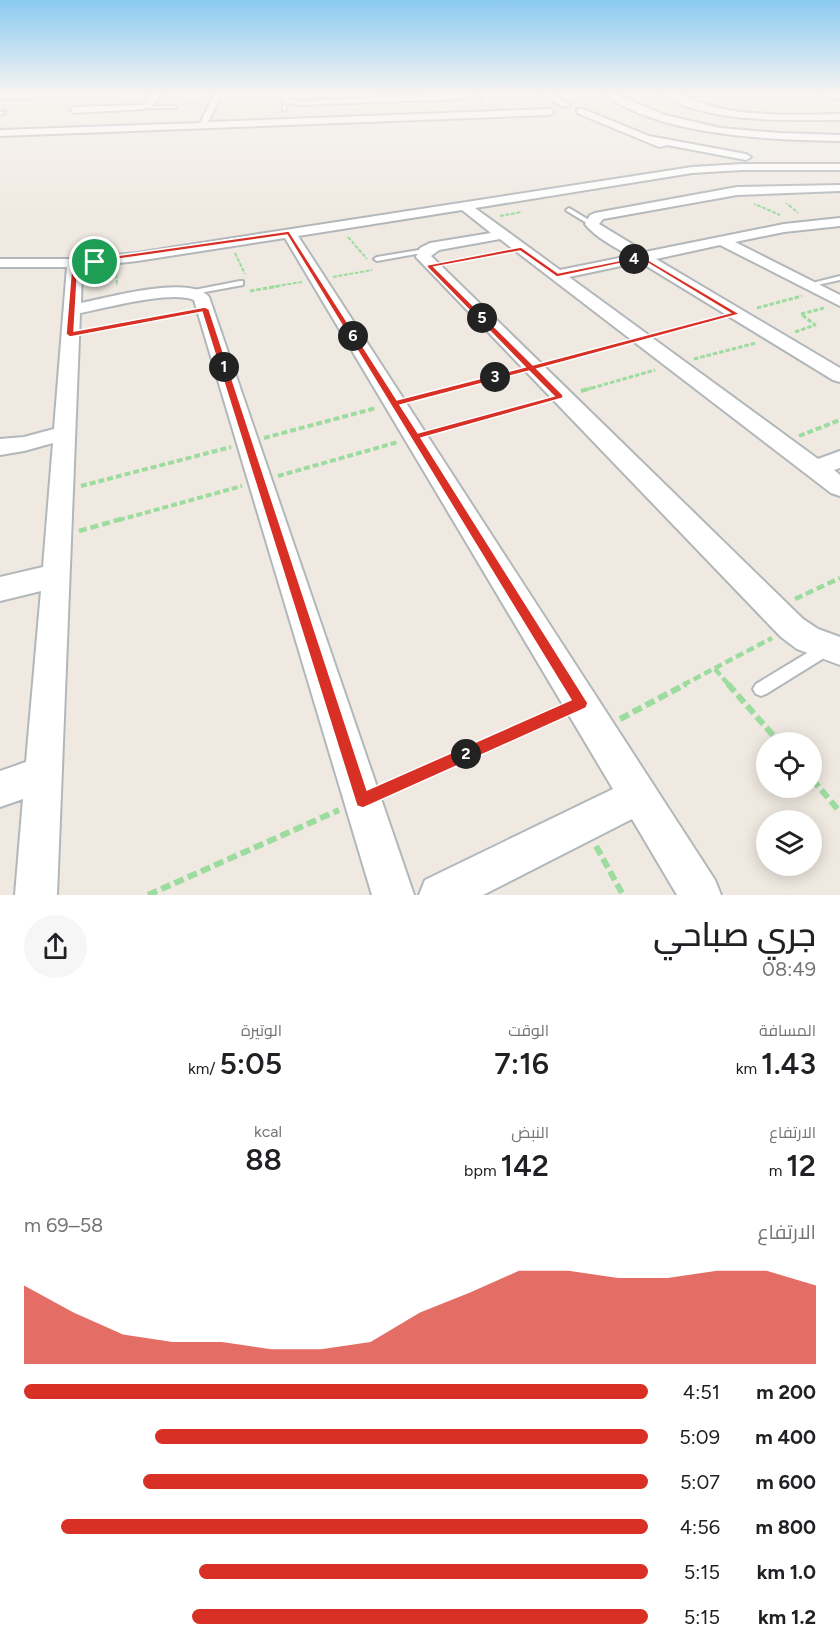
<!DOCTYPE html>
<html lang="ar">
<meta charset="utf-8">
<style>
body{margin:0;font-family:Figtree,Cairo,sans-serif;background:#f6f6f6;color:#202124;direction:rtl;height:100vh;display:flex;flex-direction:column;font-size:22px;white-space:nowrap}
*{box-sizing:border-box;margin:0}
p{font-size:20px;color:#757577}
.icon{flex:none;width:33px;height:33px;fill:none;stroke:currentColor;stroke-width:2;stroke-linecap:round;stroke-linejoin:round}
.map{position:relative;height:895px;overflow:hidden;direction:ltr}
.panel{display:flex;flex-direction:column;background:#fff;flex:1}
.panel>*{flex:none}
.tools{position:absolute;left:756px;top:732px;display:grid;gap:12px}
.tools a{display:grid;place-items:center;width:66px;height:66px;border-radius:50%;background:#fff;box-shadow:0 3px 15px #0003;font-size:30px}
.pin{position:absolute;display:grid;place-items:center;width:51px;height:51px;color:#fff;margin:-26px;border:3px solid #fff;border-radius:50%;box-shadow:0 2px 6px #0007}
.km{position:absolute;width:30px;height:30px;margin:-15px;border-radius:50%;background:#222;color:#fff;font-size:16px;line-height:30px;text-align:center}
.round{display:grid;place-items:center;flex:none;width:63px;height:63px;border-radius:32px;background:#f6f6f6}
.headline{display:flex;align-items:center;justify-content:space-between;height:102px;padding:0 24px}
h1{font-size:33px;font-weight:600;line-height:45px}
.figures{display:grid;grid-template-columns:repeat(3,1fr);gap:9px;height:102px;padding:6px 24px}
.figures div{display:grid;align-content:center}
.figures b{font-size:30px;font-weight:600}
.figures small{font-size:16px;font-weight:400}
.figures p{font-size:16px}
.chart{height:168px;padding:12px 24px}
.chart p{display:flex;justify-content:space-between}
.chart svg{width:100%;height:108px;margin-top:6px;fill:#d93025;opacity:.7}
ul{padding:0 24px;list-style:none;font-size:20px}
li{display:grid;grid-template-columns:96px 72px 1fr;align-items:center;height:45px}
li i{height:15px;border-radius:8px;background:#d93025}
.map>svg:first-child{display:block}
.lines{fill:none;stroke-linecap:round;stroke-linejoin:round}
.service-casing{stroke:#b2b7ba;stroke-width:4}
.minor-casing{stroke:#b2b7ba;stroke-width:4}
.path-far5{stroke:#9cdc9f;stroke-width:1.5;stroke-dasharray:2 1.5;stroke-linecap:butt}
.path-far4{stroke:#9cdc9f;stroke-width:2;stroke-dasharray:4 1.5;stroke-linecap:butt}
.path-far3{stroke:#9cdc9f;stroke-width:3;stroke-dasharray:4.5 2;stroke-linecap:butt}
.path-far2{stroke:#9cdc9f;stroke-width:4;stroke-dasharray:6 3;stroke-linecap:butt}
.path-far1{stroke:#9cdc9f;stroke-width:4.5;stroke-dasharray:8 4;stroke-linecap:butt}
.path{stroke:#9cdc9f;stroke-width:6;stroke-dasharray:10 4.5;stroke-linecap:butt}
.service{fill:#fff;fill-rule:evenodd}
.minor{fill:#fff;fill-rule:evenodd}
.route{fill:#d93025;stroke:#fff;stroke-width:1.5;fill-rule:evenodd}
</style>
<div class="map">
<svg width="840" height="895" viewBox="0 0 840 895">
<rect width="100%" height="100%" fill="#efe9e1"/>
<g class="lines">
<defs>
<g id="service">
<polygon points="471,93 475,93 481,101 479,101"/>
<polygon points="287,99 286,110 283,111 284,100"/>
<polygon points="175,106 176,108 136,108 138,107"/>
<polygon points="4,111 5,113 0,115 0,112"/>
<polygon points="569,208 594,223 595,224 590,225 567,211 566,210"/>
<polygon points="425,249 428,251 427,252 377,261 374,259 377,257"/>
<polygon points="840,276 840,280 808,287 804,285"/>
<polygon points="240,281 243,281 243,285 194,294 190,292 194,290"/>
<polygon points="827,641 832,643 834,648 832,653 766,694 761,696 756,694 753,689 756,684"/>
</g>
<g id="minor">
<polygon points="95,93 92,96 0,99 0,95"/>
<polygon points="154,93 162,93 152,107 144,109 74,113 70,110 74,107 143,105"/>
<polygon points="215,93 223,93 208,122 550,109 554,112 550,115 0,136 0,130 200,123"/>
<polygon points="282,93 290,93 290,99 299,101 477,93 461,99 299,105 283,102"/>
<polygon points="541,93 551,93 570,105 563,107"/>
<path d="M603,93H613L665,115L720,128L780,133L840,135V141C773,140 657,136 603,93Z"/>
<path d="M661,93C682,93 706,107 728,110C765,116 803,115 840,114V120C790,120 703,124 661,93Z"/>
<polygon points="820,93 840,95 840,99 821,95"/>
<polygon points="577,109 583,109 649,136 746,154 751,157 746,160 667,145 659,147 577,113"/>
<path d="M742,164H840V170H742L692,173L475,208L560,270L629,256C614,246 596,238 585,224L590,215L595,213L737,187L840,185V191L737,195L603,219L599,224L645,252L784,224L840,218V226L784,232L735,242L840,295V306L720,245L656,259L840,368V382L833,380L640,262L569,277L818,459L840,451V468L834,470L840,475V496L831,493L500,239L439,250L431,256L803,619L818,629L840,637V665L797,649L781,637L416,257L420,248L430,243L491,233L462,210L298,236L715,880L721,895H677L632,819L483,895H419L425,880L613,789L285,238L137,261L82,267L81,303C107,298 191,274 209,297L414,895H372L194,300C170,290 107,308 80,313L57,895H15L23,799L0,807V771L26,762L41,591L0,601V577L43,567L53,443L24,451L0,455V439L24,437L54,429L67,267H0V259H75L137,253L692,167Z"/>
</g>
</defs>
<use href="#service" class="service-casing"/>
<use href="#minor" class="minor-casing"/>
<g class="path-far5">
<polyline points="231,94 249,93"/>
<polyline points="181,104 201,103"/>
<polyline points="786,203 791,207"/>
<polyline points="754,204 761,207"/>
</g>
<g class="path-far4">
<polyline points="757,205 780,215"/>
<polyline points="789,205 798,213"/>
<polyline points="500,216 522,212"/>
<polyline points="348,237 367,259"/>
<polyline points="235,253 245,274"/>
<polyline points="448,263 503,252"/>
<polyline points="116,269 117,286"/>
<polyline points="333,277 372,270"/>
<polyline points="271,287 302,282"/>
</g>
<g class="path-far3">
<polyline points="250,291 279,286"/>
<polyline points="757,308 802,296"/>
<polyline points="88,331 190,312"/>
<polyline points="795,332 815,325 801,314 824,308"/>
<polyline points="662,333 715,319"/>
<polyline points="694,359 756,343"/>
<polyline points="551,362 622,344"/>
<polyline points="447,390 515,372"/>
<polyline points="585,390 655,370"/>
</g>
<g class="path-far2">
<polyline points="581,391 591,388"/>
<polyline points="412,399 453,388"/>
<polyline points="434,432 542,402"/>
<polyline points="799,436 840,420"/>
<polyline points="264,438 376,408"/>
<polyline points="278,476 398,442"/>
<polyline points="81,486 231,447"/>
<polyline points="119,520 242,486"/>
</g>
<g class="path-far1">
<polyline points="79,531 125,518"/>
<polyline points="795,599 840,578"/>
<polyline points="715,669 729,685"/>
<polyline points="683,685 772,638"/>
</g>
<g class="path">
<polyline points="728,684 779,742"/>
<polyline points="620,719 686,684"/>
<polyline points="812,779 840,812"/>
<polyline points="387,789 559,713"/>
<polyline points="596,846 623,895"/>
<polyline points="148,895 339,810"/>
</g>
<use href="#service" class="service"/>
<use href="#minor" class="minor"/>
</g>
<linearGradient id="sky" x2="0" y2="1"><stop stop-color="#8bcaf1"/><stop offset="0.43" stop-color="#f8f5f2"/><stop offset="1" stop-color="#f8f5f2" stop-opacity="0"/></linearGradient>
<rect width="840" height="218" fill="url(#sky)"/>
<path class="route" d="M289,231L397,400L525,367L427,267V265L521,247L558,273L642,256L740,314L537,369L563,395V398L421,438L588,703L586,708L363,808L357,806L355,800L202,312L70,337L66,334L72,262ZM287,235L571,700L367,790L209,309L205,307L74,331L78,265ZM520,251L557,277L641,259L730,313L533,365L434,267ZM529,371L554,396L418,433L400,405Z"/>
</svg>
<div class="tools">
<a><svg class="icon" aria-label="locate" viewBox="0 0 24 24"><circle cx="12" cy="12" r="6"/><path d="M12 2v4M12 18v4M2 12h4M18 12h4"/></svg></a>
<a><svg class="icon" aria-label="layers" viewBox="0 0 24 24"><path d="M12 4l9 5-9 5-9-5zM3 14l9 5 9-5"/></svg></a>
</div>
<div class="pin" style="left:95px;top:262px;background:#1e9e55"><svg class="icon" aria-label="arrive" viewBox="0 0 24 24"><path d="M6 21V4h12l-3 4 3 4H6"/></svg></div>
<b class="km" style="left:224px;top:367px">1</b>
<b class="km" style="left:466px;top:754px">2</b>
<b class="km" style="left:495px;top:377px">3</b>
<b class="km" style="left:634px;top:259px">4</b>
<b class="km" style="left:482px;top:318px">5</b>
<b class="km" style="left:353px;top:336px">6</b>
</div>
<section class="panel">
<div class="headline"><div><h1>جري صباحي</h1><p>08:49</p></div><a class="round"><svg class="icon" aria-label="share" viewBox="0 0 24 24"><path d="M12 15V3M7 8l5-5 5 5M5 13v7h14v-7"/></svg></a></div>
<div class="figures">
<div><p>المسافة</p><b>1.43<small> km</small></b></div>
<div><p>الوقت</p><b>7:16</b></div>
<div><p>الوتيرة</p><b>5:05<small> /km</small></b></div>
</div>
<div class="figures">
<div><p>الارتفاع</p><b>12<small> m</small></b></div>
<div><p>النبض</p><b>142<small> bpm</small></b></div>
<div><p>kcal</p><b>88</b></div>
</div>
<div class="chart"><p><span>الارتفاع</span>58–69 m</p>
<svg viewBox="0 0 160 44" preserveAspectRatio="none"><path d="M0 44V12L10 23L20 32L30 35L40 35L50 38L60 38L70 35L80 23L90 15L100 6L110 6L120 9L130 9L140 6L150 6L160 12V44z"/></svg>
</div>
<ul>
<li><b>200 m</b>4:51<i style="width:100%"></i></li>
<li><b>400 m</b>5:09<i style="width:79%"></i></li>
<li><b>600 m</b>5:07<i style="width:81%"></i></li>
<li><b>800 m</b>4:56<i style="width:94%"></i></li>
<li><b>1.0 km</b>5:15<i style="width:72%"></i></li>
<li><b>1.2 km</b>5:15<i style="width:73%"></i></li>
</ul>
</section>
